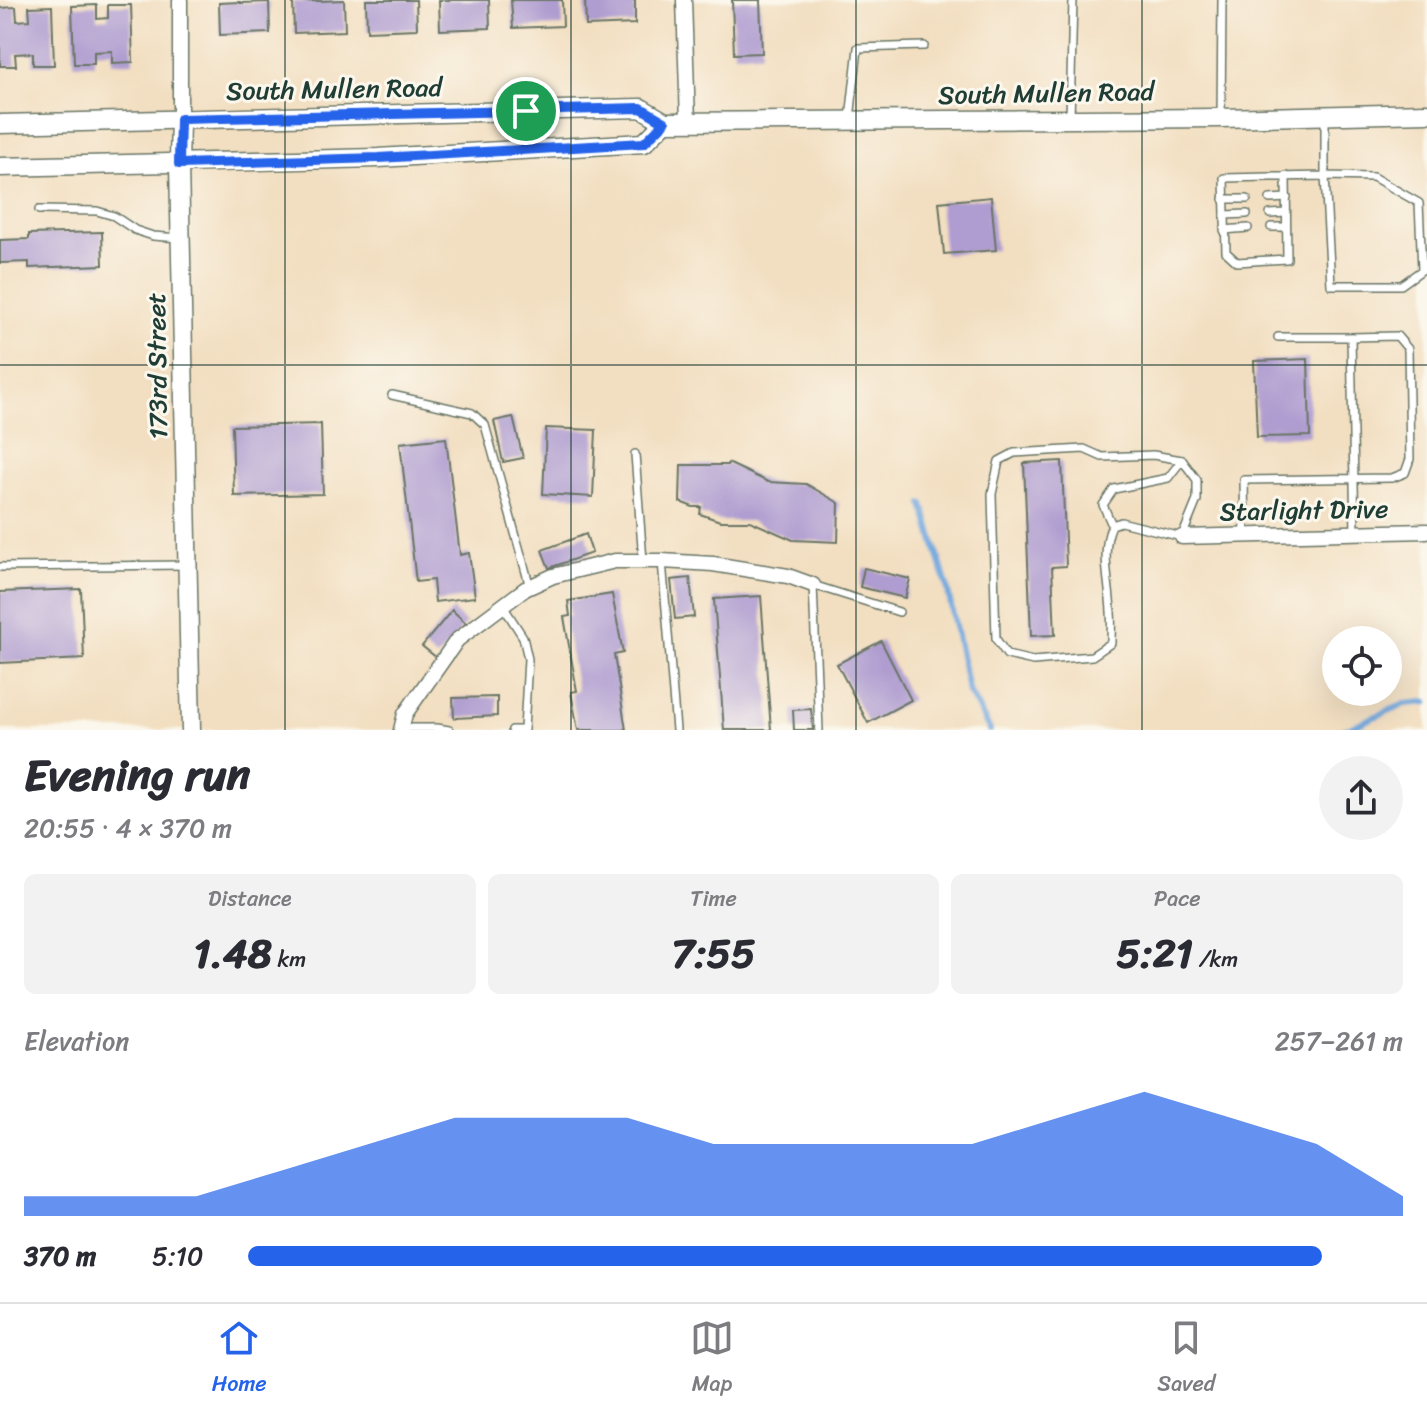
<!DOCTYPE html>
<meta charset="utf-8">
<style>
body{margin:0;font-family:Sriracha,sans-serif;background:#f2f2f3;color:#2b2b33;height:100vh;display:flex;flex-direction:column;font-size:30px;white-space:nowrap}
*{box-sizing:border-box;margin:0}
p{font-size:26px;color:#7c7c81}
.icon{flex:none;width:44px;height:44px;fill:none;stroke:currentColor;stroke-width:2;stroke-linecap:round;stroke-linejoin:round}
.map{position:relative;height:730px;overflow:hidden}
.drawer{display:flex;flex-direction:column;background:#fff;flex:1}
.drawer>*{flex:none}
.tools{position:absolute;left:1322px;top:626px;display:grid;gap:16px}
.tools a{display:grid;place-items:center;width:80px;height:80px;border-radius:50%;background:#fff;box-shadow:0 8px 32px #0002;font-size:40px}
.pin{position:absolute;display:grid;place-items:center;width:68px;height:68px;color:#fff;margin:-34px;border:4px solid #fff;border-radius:50%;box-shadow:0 2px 8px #0007}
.round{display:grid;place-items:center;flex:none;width:84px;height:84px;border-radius:42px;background:#f2f2f3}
.summary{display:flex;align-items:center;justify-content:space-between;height:136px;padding:0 24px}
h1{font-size:44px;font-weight:700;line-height:60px}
.stats{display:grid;grid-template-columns:repeat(3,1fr);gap:12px;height:136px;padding:8px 24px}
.stats div{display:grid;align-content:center;border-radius:12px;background:#f2f2f3;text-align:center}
.stats b{font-size:40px;font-weight:700}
.stats small{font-size:22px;font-weight:400}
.stats p{font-size:22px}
.chart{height:224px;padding:16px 24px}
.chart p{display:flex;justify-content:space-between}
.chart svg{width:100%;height:144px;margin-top:8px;fill:#2563eb;opacity:.7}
ul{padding:0 24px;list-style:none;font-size:26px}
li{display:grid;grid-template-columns:128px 96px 1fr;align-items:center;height:60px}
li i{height:20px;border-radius:10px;background:#2563eb}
.dock{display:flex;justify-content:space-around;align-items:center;height:112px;border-top:2px solid #e1e1e2;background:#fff;font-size:22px;color:#7c7c81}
.dock a{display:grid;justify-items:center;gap:4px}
.dock .on{color:#2563eb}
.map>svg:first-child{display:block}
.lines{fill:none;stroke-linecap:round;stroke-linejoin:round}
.stream{stroke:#70a7de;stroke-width:6}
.building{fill:#af9cd0}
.service-casing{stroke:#697565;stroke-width:10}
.minor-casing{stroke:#697565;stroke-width:17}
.tertiary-casing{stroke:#697565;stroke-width:21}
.service{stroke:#fff;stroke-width:7}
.minor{stroke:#fff;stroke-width:14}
.tertiary{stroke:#fff;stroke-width:18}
.route-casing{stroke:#fff;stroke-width:16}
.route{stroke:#2563eb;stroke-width:10}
.grid{fill:none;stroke:#1f3d34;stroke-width:2;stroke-opacity:0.55}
.labels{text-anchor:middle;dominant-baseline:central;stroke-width:6;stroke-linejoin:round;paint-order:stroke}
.street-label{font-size:26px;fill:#1f3d34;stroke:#fbf7ec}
</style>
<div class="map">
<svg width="1427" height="730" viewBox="0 0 1427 730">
<rect width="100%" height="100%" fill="#fbf7ec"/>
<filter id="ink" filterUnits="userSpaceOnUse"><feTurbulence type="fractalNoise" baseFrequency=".0125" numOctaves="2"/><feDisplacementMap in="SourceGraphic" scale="16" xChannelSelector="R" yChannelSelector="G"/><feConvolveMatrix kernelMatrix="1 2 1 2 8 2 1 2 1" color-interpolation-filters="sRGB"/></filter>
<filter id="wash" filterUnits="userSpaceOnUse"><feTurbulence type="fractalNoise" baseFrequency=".006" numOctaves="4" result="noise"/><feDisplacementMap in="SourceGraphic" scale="32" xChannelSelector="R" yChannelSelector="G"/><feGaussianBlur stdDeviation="1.8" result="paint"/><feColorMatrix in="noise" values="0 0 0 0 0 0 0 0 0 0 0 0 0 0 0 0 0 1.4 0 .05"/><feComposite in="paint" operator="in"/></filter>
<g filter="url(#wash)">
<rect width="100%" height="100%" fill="#f2dec0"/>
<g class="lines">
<g class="stream">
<polyline points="923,504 947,586 968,690 990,730"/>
<polyline points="1343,730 1405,704 1427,702"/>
</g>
</g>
<g id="blocks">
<g class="building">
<polygon points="344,0 345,31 294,33 293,2"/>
<polygon points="366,0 416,0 417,29 367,31"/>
<polygon points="439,0 489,0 490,28 440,30"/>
<polygon points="511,0 562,0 563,26 513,28"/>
<polygon points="585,0 635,0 635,24 586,26"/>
<polygon points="732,0 760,0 762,53 734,54"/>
<polygon points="240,2 240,3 269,2 270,33 220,35 219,3"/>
<polygon points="97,5 97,19 108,18 108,5 131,5 133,62 112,63 112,51 94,52 94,64 74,64 72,6"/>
<polygon points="52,6 54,65 33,65 33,53 15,54 16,66 0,66 0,8 16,7 17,21 30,20 29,7"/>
<polygon points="991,197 996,250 944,254 939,202"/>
<polygon points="102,232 103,265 29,268 29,262 0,263 0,240 29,239 29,234"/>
<polygon points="1308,359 1310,436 1257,437 1254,361"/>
<polygon points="513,417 523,458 503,462 494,421"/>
<polygon points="321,424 323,494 234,496 232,426"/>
<polygon points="546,428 596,430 593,497 543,494"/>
<polygon points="446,438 460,555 469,553 475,597 435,602 433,580 416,582 400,443"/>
<polygon points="1062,461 1066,566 1052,567 1055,635 1031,636 1024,463"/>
<polygon points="728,463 768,482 806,484 839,503 838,542 793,540 750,521 720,521 700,514 701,507 693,507 680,502 681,465 727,465"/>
<polygon points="586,534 592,553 549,568 542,550"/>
<polygon points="864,568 910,579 905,598 860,587"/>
<polygon points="690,578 694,617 675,619 671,580"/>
<polygon points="81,589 84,659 0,663 0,592"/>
<polygon points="612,594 623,653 614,655 626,730 578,730 571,692 577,691 564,617 570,616 568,601"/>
<polygon points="761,596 771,730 724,730 714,599"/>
<polygon points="452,610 466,623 437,658 422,646"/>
<polygon points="881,641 911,700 868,723 837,664"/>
<polygon points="497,697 497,716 454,718 453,698"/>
<polygon points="811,709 813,730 794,730 793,710"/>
</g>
</g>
</g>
<g filter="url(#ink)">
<use href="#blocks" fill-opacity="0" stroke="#697565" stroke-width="2"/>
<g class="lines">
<defs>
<g id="service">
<polyline points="1070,118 1073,0"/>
<polyline points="1221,118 1222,0"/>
<polyline points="850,119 858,48 924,46"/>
<polyline points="1286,176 1287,259 1237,262 1226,252 1224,178 1325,176 1373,177 1419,203 1422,270 1401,285 1331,285 1325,176 1325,117"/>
<polyline points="1224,199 1247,199"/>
<polyline points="1270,199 1287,198"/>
<polyline points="39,210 97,211 114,216 135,230 153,236 179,238"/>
<polyline points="1270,214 1286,213"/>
<polyline points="1225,215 1247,214"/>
<polyline points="1271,227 1286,227"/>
<polyline points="1224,230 1248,228"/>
<polyline points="1278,337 1351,337"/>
<polyline points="392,395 472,413 485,425 530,587"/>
<path d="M1084,449L1102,457L1153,455L1182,460L1197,480V500L1182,537L1121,522L1112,525C1100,551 1110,584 1111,612C1112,622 1111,633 1111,643L1092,656L1033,661L1007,655L996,639L992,494L999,461L1014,453Z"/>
<polyline points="635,454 643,561"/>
<polyline points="1112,525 1103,505 1114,489 1168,478 1182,460"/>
<polyline points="1245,535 1244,480 1392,478 1405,473 1410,459 1408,349 1397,336 1351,337 1355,532"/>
<polyline points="662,561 676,730"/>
<polyline points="0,567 185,565"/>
<polyline points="503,606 523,637 528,659 524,730 512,730"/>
<polyline points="401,728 437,728 449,730"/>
<polyline points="819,730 813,585 899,612"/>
</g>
<g id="minor">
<polyline points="180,0 180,119"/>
<polyline points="684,0 688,122"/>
<polyline points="1182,537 1427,531"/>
<polyline points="401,730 405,714 457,640 525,589 553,576 615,561 662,561 713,564 788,576 813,585"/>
</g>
<g id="tertiary">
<polyline points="180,119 179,164 191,730"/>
<polyline points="0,124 641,108 665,122 1221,118 1427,113"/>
<polyline points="0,167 378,158 644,143 665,122"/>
</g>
</defs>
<use href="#service" class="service-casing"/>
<use href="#minor" class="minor-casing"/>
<use href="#tertiary" class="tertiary-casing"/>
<use href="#service" class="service"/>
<use href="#minor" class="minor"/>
<use href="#tertiary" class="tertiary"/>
</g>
</g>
<g class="lines" filter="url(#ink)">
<defs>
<polygon id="route" points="641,108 665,122 644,143 378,158 179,164 180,119"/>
</defs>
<use href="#route" class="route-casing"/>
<use href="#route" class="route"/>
</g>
<path class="grid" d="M285,0V730M571,0V730M856,0V730M1142,0V730M0,365H1427"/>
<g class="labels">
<g class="street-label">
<text transform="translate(334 89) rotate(-1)">South Mullen Road</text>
<text transform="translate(1046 93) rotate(-1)">South Mullen Road</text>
<text transform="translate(157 366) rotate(-91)">173rd Street</text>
<text transform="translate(1304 510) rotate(-1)">Starlight Drive</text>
</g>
</g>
</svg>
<div class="tools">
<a><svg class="icon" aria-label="locate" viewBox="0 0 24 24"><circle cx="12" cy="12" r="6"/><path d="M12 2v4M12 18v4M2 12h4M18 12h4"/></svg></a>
</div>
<div class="pin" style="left:526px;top:111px;background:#1e9e55"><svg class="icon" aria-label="arrive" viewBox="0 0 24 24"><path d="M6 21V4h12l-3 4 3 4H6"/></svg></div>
</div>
<section class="drawer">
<div class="summary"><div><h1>Evening run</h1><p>20:55 · 4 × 370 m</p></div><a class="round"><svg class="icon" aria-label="share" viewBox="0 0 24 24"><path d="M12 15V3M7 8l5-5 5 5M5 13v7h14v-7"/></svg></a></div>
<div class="stats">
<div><p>Distance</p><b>1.48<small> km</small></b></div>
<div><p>Time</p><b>7:55</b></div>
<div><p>Pace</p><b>5:21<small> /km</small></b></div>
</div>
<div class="chart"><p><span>Elevation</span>257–261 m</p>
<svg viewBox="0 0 160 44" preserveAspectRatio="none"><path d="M0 44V38L10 38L20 38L30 30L40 22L50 14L60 14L70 14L80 22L90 22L100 22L110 22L120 14L130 6L140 14L150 22L160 38V44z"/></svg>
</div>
<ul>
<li><b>370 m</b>5:10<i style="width:93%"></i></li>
</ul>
</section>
<nav class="dock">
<a class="on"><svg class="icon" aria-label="home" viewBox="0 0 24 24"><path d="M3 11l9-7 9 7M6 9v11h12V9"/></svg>Home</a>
<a><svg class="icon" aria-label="map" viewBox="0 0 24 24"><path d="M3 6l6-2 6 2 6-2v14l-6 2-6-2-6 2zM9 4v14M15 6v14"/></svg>Map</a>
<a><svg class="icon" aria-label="saved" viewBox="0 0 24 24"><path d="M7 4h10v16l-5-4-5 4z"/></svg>Saved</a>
</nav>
